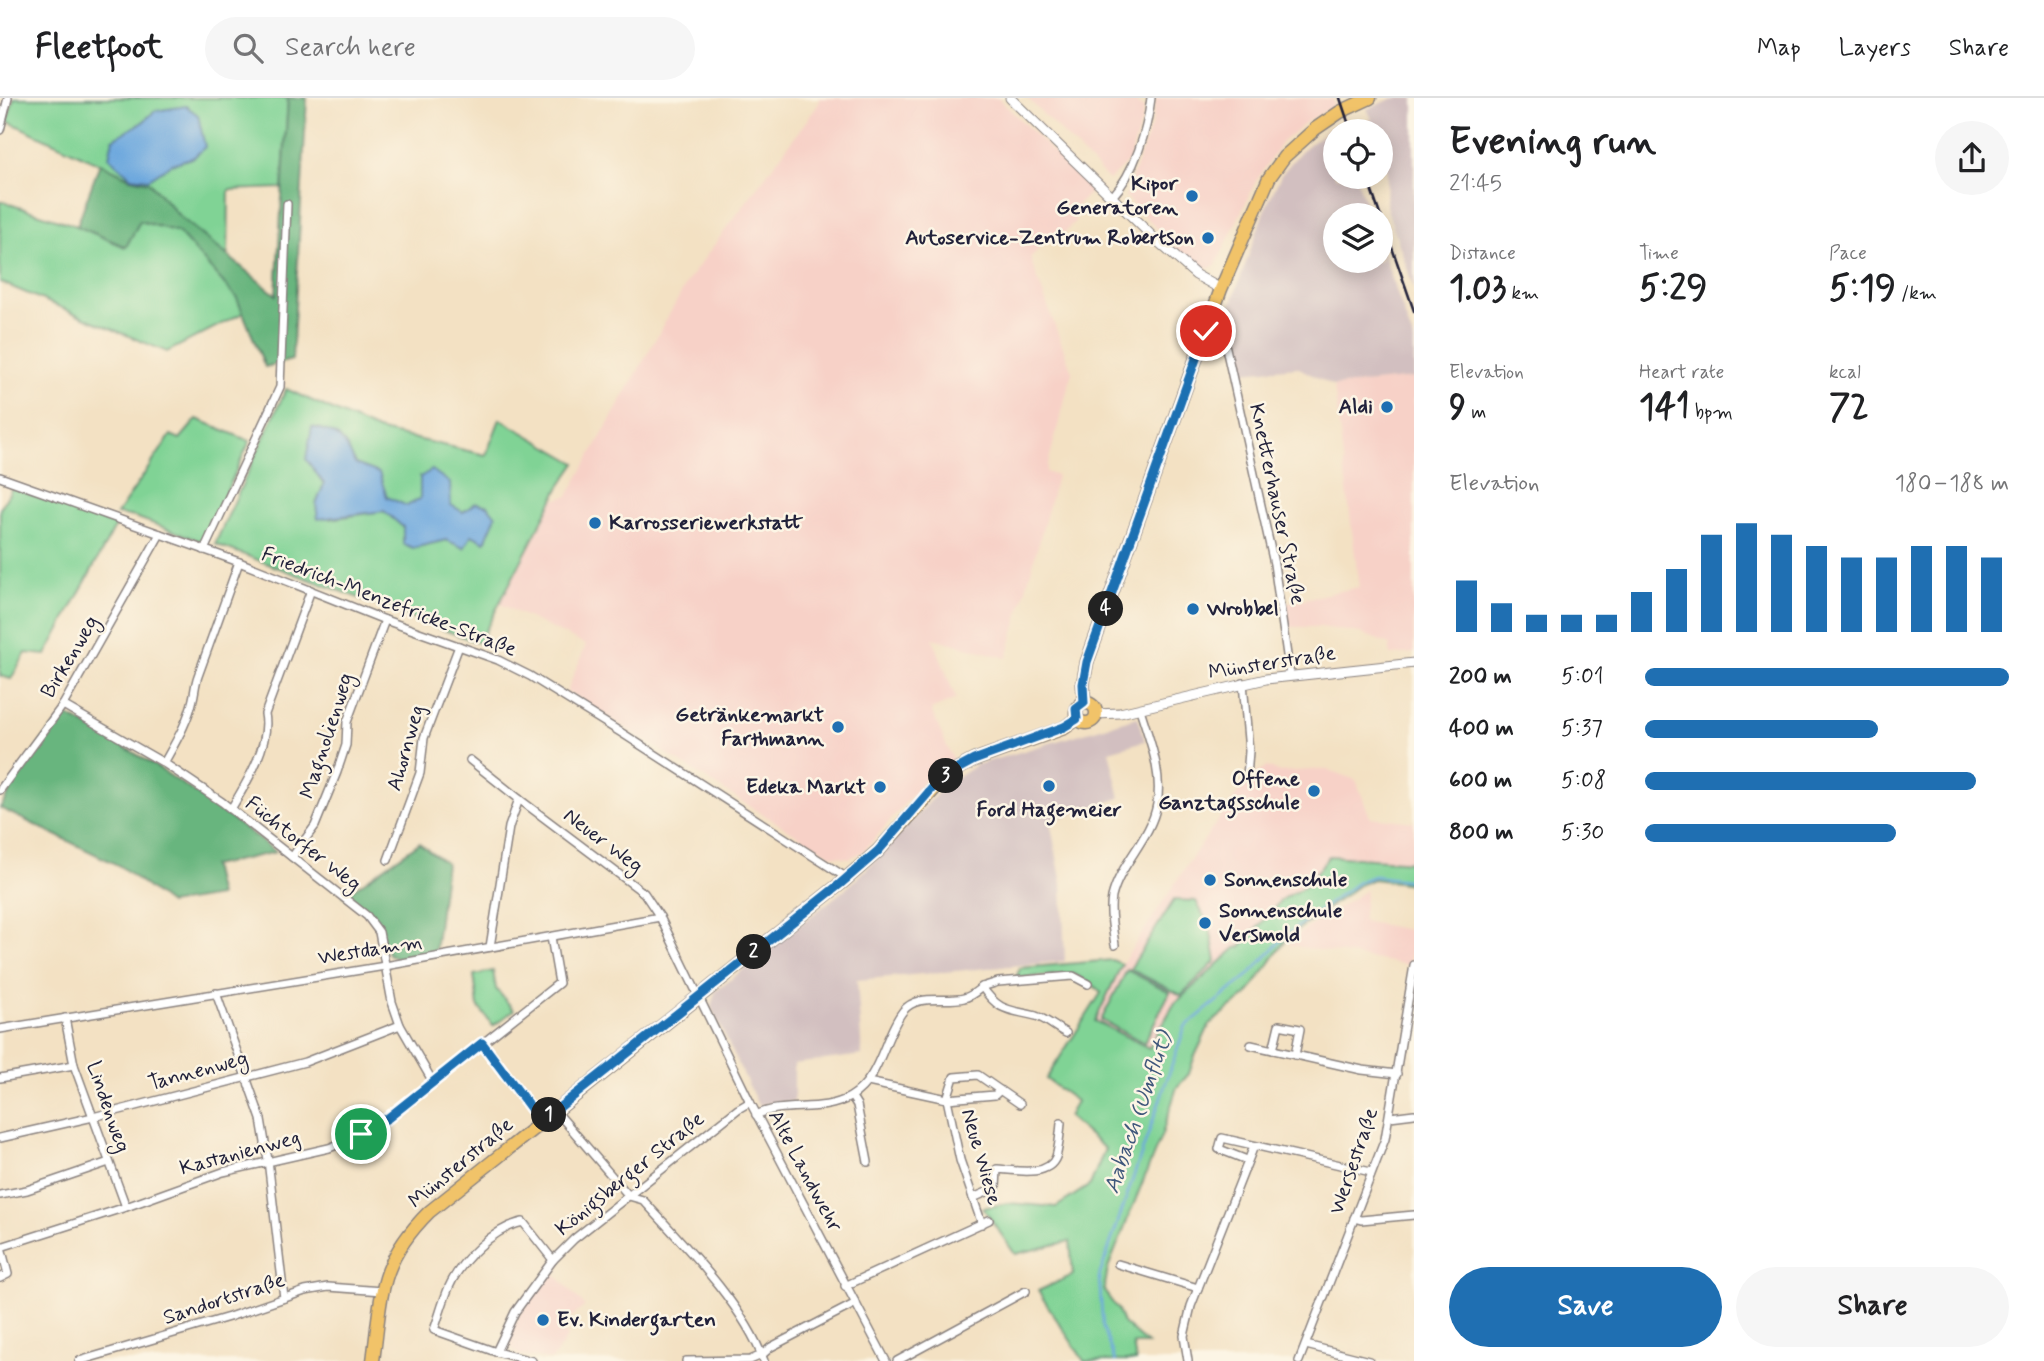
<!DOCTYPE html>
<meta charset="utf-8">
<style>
body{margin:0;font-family:Mynerve,sans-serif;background:#f6f6f6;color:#202124;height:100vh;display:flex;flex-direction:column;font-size:26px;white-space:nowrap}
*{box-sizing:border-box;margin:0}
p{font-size:23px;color:#757577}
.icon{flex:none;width:38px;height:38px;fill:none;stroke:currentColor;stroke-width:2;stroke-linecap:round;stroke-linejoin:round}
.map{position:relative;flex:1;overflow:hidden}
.details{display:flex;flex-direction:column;background:#fff;width:630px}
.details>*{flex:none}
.fabs{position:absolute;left:1323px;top:21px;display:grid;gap:14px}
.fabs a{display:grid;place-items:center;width:70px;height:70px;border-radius:50%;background:#fff;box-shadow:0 4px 18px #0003;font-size:35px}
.pin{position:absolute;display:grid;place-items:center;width:60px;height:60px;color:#fff;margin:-30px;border:4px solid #fff;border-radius:50%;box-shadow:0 2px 7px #0007}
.km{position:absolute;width:35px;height:35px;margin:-18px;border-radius:50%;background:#222;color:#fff;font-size:19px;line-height:35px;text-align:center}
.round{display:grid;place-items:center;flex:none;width:74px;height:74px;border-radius:37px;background:#f6f6f6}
.head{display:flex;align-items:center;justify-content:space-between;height:119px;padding:0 35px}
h1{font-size:38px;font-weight:800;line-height:52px}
.metrics{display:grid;grid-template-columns:repeat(3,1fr);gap:10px;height:119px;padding:7px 35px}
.metrics div{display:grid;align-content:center}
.metrics b{font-size:35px;font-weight:800}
.metrics small{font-size:19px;font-weight:400}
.metrics p{font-size:19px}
.chart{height:196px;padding:14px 35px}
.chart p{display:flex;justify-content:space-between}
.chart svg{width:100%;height:126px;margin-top:7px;stroke:#1f6fb2;stroke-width:6}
.action{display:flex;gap:14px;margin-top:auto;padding:14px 35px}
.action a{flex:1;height:80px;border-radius:42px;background:#1f6fb2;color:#fff;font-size:28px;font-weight:800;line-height:80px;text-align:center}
.action a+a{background:#f6f6f6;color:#202124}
ul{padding:0 35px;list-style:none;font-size:23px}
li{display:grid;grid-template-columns:112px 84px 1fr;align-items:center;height:52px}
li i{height:18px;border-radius:9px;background:#1f6fb2}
header{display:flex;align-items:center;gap:42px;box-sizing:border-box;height:98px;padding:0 35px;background:#fff;border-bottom:2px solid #e0e0e0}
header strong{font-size:33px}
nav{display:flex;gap:38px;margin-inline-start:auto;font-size:24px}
.search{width:490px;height:63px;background:#f6f6f6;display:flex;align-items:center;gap:18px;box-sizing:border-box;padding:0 24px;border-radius:38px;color:#757577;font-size:26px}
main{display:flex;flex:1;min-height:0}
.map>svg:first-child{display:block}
.built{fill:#f7d1c7}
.industrial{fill:#d2bfc0}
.green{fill:#80d395;stroke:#517a68;stroke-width:2;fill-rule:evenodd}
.forest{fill:#68b57e;stroke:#456c5c;stroke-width:2}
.water{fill:#6da8de;stroke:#48658c;stroke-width:2}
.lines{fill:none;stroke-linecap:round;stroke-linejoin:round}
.stream{stroke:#6da8de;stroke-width:2.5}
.minor-casing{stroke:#8a827f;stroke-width:10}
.tertiary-casing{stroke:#8a827f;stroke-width:11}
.primary-casing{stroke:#8a827f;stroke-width:15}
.minor{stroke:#fff;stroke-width:7}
.tertiary{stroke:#fff;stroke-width:9}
.primary{stroke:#f1c369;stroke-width:12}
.rail{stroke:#22223b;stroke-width:2.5}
.route-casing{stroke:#fff;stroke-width:14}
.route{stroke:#1f6fb2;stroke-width:9}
.poi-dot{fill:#1f6fb2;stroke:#fcf5e5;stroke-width:2.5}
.labels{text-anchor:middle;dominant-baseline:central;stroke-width:5;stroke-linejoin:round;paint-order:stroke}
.poi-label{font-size:21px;font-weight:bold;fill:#22223b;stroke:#fcf5e5;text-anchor:end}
.street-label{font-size:21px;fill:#22223b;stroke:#fcf5e5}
.water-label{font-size:23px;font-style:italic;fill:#40587c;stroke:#fcf5e5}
</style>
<header>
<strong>Fleetfoot</strong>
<div class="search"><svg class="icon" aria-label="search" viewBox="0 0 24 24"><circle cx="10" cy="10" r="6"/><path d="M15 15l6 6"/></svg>Search here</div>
<nav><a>Map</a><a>Layers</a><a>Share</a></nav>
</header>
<main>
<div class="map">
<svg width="1414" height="1263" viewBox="0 0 1414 1263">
<rect width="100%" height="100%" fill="#fcf5e5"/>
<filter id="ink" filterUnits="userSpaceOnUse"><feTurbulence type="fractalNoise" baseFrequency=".0143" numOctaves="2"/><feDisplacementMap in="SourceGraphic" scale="14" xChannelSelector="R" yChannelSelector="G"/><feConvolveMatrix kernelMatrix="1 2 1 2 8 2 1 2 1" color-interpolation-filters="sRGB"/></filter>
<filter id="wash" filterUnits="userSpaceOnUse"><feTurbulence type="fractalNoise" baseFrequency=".00686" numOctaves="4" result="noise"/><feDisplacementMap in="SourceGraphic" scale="28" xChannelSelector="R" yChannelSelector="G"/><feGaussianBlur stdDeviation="1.57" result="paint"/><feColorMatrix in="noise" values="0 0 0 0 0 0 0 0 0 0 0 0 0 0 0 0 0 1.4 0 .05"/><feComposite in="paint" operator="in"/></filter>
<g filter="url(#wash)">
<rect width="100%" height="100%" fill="#f3e1c3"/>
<g class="built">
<polygon points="819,0 998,0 1092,92 1070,115 1076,122 1056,144 1050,139 1030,160 1072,274 1046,374 1057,378 1007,560 933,540 956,601 931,612 953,662 926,681 863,754 849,760 831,757 757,713 567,593 586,547 500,506 554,402 568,398 689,181 818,7"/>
<polygon points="1027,0 1130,0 1144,10 1142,22 1129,63 1109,82"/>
<polygon points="1156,0 1332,0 1335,7 1306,24 1282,44 1256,83 1216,167 1209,170 1194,168 1125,98 1152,26"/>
<polygon points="1414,280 1414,555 1391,557 1389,546 1360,535 1321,529 1289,529 1286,505 1359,489 1334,288"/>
<polygon points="1267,669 1279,674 1326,671 1356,682 1370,719 1414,724 1414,764 1329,758 1306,788 1282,801 1241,849 1236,851 1174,906 1150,950 1095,923 1122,866 1199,749 1249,679"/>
<polygon points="1366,792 1362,823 1414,833 1409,867 1289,847 1292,840"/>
<polygon points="552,1173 585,1208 560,1229 568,1238 552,1262 518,1257 511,1249 509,1238 521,1214"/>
</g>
<g class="industrial">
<polygon points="1394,0 1414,0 1414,191 1386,108 1387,73 1381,63 1381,33 1362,33 1358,26 1372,21 1367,11"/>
<polygon points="1337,25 1340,33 1335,33 1335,79 1356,79 1370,117 1335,117 1335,163 1381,163 1381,149 1414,244 1414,280 1334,288 1297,269 1243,274 1226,221 1265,111 1281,77 1301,53"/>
<polygon points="1138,619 1145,643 1109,653 1120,700 1050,723 1062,786 1065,863 857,882 862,957 794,966 794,1003 758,1007 711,909 715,894 849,788 881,757 944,688 976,667"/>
</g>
<g class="green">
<path d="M14,0H288L282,90L229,92L228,158L180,119L149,84L130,80L7,23ZM155,13L194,59L172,66L113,41L143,24Z"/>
<polygon points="0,103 77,128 125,149 140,123 179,134 237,200 243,215 167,254 0,184"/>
<path d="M286,291L377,332L486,357L500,321L576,365L559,390L479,545L215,446ZM312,329C338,334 345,342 355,366L379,375L386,399L407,408L421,401L420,379L450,407L463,414L476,405L488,408L446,442L413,450L403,429L384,413L330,421L316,406L324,386L317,374Z"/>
<polygon points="197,321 250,343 203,444 135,419 117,416 171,337 180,341"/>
<polygon points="12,390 116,427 46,557 26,555 11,581 0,578 0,411"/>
<polygon points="1329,758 1414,764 1414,786 1373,781 1359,787 1288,839 1247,897 1210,926 1194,960 1189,976 1177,989 1162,1036 1108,1170 1104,1193 1118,1212 1123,1225 1147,1246 1133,1246 1136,1263 1084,1263 1038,1193 1073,1177 1070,1143 1015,1156 983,1110 1008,1105 1056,1109 1090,1087 1105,1051 1068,1019 1076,1003 1046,981 1101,895 1092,886 1074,876 1016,880 1020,870 1112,862 1122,866 1095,923 1149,950 1174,906 1236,850 1241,849 1282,801 1306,788"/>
<polygon points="1174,802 1196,803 1210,830 1216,863 1181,897 1130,871"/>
<polygon points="1127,872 1170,894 1144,945 1101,922"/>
<polygon points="493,873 496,891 514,912 493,928 478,908 474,877"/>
</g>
<g class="forest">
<polygon points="288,0 307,0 292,262 265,269 237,200 178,134 140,123 126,149 77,128 100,65 130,80 149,84 180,119 276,197"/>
<path d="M66,617C141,654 209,703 276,754L212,768L219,798L169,806L120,768L0,710C19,679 38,642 66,617Z"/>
<path d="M419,745L446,765L435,854L397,860L388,856C379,829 371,810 344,798Z"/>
</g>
<g class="water">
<polygon points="186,8 198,17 205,49 194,59 172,66 149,81 131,79 109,59 113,41 143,24 155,13"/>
<path d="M312,329C338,334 345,341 355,366L379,375L387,399L407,408L420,401V379L432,372L450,385L451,407L463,414L476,405L488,408L496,418L485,444L472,437L464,450L446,442L413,450L403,446V429L384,413L318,421L316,407L324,386L306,361Z"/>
</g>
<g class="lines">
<polyline class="stream" points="1115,1263 1103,1230 1099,1179 1185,929 1249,877 1286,837 1358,784 1374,778 1414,783"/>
</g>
</g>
<g filter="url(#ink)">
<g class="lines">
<defs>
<g id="minor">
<polyline points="0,32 8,0"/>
<path d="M1112,99C1135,74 1147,33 1151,0"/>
<polyline points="1224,241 1274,466 1290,578"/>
<polyline points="0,379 239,464 385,522 498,562 530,578 625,637 847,780"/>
<polyline points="204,452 280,289 287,106"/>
<polyline points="1243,585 1249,653 1247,679"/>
<polyline points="63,607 164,665 222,704 367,818 379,834 392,904 400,927 433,984"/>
<polyline points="470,662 519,701"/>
<path d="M164,665C175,645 188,624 193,601C195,593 195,586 198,578L239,464"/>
<polyline points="0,692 63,607 160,436"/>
<path d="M231,711C246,686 271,646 265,616L311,492"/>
<polyline points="292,759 315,728 337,674 346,647 347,624 385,522"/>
<polyline points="388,762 420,675 424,640 459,548"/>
<path d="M1115,847C1113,832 1109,814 1112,799C1120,765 1151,741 1157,706C1163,674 1149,641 1140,611"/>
<polyline points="490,849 509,729 519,701 644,795 660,819"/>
<polyline points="982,889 998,884 1073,878 1088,886"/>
<polyline points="216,895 261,1021 268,1062 284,1200"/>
<polyline points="65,920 74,967 126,1109"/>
<polyline points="0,931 385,868 660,819 750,1004 886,1263"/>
<polyline points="482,945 540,1024"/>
<polyline points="1251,947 1362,972 1397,976"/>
<polyline points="1273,952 1279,927 1300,931 1295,957"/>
<polyline points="0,980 74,967"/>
<polyline points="868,984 947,1001 960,1062 982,1126"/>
<polyline points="1000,992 995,997 947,1001 954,979 978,977 1020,1006"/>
<polyline points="852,999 857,1007 868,1064"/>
<path d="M555,1012L629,1098L643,1102C684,1147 743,1206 764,1263"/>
<path d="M756,1017C786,1003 821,1016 850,999C881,981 883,939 903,913C917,895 945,905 964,900C970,899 977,893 982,889C1000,915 1009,911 1036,918C1046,921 1056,930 1066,935"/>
<polyline points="1390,1019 1414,1016"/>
<polyline points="0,1040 93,1019 305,964 400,927"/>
<polyline points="1247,1062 1219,1051 1222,1040 1371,1074"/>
<polyline points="0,1097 27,1092 109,1064"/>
<path d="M973,1100L996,1090L997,1071C1013,1072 1048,1080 1056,1059C1059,1049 1060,1036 1061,1025"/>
<polyline points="1354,1120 1361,1122 1414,1117"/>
<polyline points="1118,1166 1198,1190"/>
<polyline points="0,1180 8,1176 1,1149 126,1109 223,1074 329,1050 357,1039 388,1020 559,885 551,839"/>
<polyline points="845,1188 989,1122"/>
<polyline points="1306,1247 1369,1263"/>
<polyline points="496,1254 515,1214 553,1162 574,1141 738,1011 750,1004"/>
<polyline points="79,1263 229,1219 305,1193 328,1189 382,1193"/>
<path d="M532,1263L496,1254L434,1232C439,1218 443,1203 449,1189C461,1162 494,1130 523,1124L553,1162"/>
<polyline points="686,1263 750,1262 762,1257 771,1249 856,1205"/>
<polyline points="897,1263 1026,1193"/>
<polyline points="1188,1263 1184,1238 1191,1208 1254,1048"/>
<polyline points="1299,1263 1385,1041 1414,867"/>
</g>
<g id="tertiary">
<polyline points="1010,0 1154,140 1196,177 1221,191"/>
<polyline points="1096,616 1120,615 1266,581 1414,565"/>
</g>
<g id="primary">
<circle cx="1086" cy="615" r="10"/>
<polyline points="1084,605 1083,586 1087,564 1221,191 1269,80 1284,59 1315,31 1340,14 1370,0"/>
<path d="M373,1263C382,1196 378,1165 429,1114L840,786L878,753L948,676L974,662L1064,630L1077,621"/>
</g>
</defs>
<use href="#minor" class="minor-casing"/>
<use href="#tertiary" class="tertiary-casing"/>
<use href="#primary" class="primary-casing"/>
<use href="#minor" class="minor"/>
<use href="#tertiary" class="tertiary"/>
<use href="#primary" class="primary"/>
<g class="rail">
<polyline points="1340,0 1351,33"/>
<polyline points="1367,79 1380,117"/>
<polyline points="1381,118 1414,213"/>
</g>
</g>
</g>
<g class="lines" filter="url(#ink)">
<defs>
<polyline id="route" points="361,1036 388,1020 482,945 541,1024 840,786 878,753 935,687 948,676 974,662 1064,629 1077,621 1076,611 1084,605 1083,586 1087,564 1206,233"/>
</defs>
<use href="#route" class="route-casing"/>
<use href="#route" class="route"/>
</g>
<g class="poi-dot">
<circle cx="1192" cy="98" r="7"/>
<circle cx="1208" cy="140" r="7"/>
<circle cx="1387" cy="309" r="7"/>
<circle cx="595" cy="425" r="7"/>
<circle cx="1193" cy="511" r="7"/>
<circle cx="838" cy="629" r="7"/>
<circle cx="1049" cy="688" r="7"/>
<circle cx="880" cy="689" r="7"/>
<circle cx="1314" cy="693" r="7"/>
<circle cx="1210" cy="782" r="7"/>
<circle cx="1205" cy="825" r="7"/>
<circle cx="543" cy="1222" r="7"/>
</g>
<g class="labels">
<g class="poi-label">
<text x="1178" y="86">Kipor<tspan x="1178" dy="24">Generatoren</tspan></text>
<text x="1194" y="140">Autoservice-Zentrum Robertson</text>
<text x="1373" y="309">Aldi</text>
<text x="609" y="425" text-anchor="start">Karrosseriewerkstatt</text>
<text x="1207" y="511" text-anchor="start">Wrobbel</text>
<text x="824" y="617">Getränkemarkt<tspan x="824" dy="24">Farthmann</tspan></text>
<text x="1300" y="681">Offene<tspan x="1300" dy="24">Ganztagsschule</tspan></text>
<text x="866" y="689">Edeka Markt</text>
<text x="1049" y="712" text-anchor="middle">Ford Hagemeier</text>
<text x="1224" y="782" text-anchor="start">Sonnenschule</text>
<text x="1219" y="813" text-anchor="start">Sonnenschule<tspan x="1219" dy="24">Versmold</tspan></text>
<text x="557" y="1222" text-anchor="start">Ev. Kindergarten</text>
</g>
<g class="street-label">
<text transform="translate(1277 406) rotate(78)">Knetterhauser Straße</text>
<text transform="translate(389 504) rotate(21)">Friedrich-Menzefricke-Straße</text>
<text transform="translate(70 559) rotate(-59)">Birkenweg</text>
<text transform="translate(1272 565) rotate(-9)">Münsterstraße</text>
<text transform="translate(327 638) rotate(-72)">Magnolienweg</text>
<text transform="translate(406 650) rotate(-74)">Ahornweg</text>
<text transform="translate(603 743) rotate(37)">Neuer Weg</text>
<text transform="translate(303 746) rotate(38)">Füchtorfer Weg</text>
<text transform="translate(370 852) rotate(-9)">Westdamm</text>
<text transform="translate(198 973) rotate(-15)">Tannenweg</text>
<text transform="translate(108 1009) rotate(71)">Lindenweg</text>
<text transform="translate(240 1055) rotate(-15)">Kastanienweg</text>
<text transform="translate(981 1059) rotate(74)">Neue Wiese</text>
<text transform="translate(1354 1063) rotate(-71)">Wersestraße</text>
<text transform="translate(461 1065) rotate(-40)">Münsterstraße</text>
<text transform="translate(805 1073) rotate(62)">Alte Landwehr</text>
<text transform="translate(630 1076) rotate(-39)">Königsberger Straße</text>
<text transform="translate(224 1201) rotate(-18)">Sandortstraße</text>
</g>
<g class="water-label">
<text transform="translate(1139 1015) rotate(-71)">Aabach (Umflut)</text>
</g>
</g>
</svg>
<div class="fabs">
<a><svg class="icon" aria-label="locate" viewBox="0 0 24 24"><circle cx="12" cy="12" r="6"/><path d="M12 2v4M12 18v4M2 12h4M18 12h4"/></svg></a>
<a><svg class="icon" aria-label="layers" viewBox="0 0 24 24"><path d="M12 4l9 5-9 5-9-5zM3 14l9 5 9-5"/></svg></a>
</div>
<div class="pin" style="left:361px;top:1036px;background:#1e9e55"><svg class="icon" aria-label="arrive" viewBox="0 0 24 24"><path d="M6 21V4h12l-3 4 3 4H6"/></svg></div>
<div class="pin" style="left:1206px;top:233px;background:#d93025"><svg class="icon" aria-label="check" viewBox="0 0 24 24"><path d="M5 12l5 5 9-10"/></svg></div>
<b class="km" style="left:549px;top:1017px">1</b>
<b class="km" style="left:754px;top:854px">2</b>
<b class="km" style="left:946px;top:678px">3</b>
<b class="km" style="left:1106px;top:511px">4</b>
</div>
<section class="details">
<div class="head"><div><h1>Evening run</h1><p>21:45</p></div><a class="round"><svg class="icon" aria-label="share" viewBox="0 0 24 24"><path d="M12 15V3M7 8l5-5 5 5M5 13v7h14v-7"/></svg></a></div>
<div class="metrics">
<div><p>Distance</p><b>1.03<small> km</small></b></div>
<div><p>Time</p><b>5:29</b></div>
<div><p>Pace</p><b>5:19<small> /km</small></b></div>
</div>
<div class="metrics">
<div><p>Elevation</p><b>9<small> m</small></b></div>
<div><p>Heart rate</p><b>141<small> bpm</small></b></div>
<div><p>kcal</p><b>72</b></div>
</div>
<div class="chart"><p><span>Elevation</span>180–188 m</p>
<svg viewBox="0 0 160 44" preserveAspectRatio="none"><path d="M5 44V26M15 44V34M25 44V38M35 44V38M45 44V38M55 44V30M65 44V22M75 44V10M85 44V6M95 44V10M105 44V14M115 44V18M125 44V18M135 44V14M145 44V14M155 44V18"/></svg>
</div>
<ul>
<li><b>200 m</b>5:01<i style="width:100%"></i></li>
<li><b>400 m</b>5:37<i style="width:64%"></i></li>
<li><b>600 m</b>5:08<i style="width:91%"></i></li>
<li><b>800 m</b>5:30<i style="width:69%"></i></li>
</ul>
<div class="action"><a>Save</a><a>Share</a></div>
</section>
</main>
